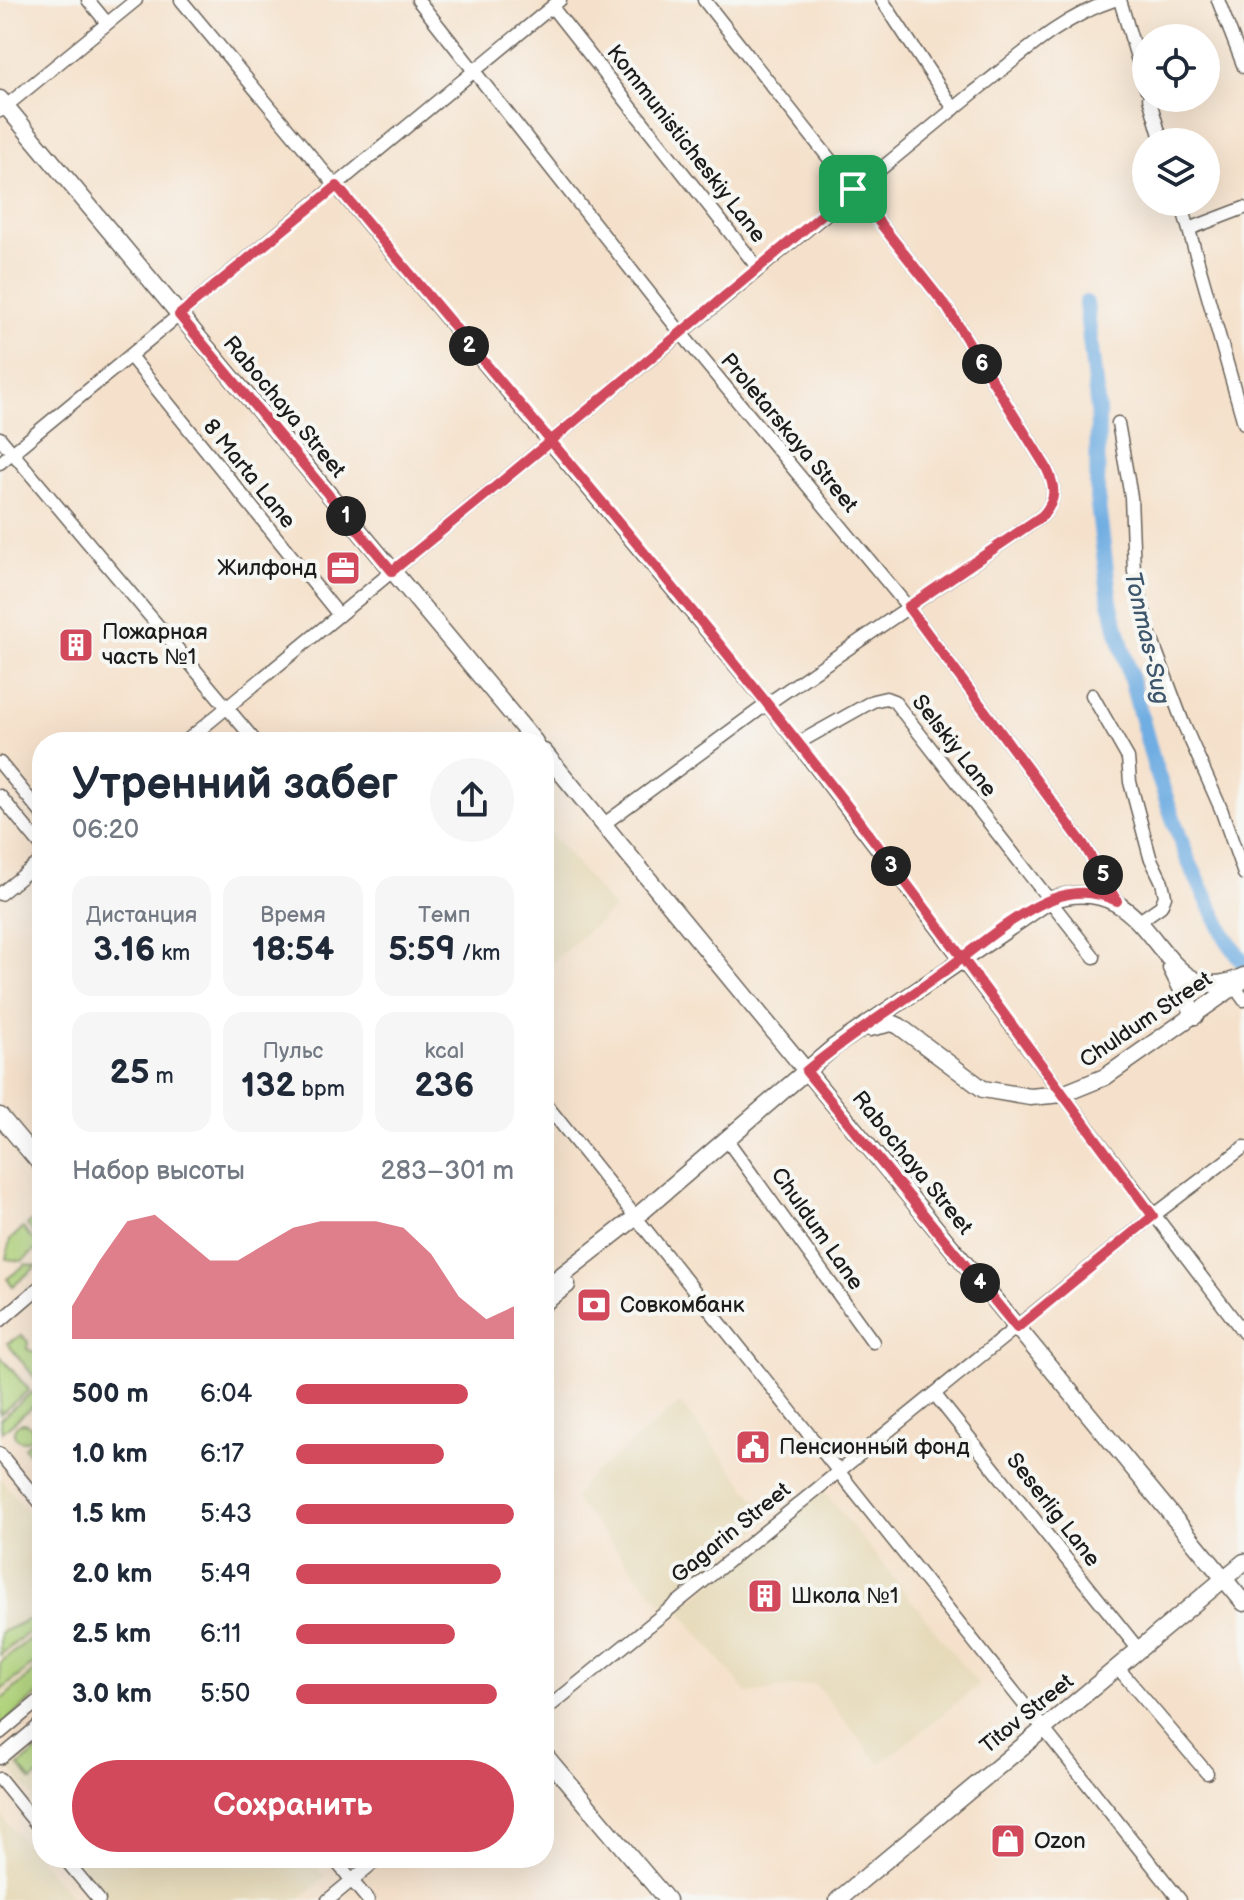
<!DOCTYPE html>
<html lang="ru">
<meta charset="utf-8">
<style>
body{margin:0;font-family:"Balsamiq Sans",sans-serif;background:#f6f6f7;color:#1f2937;height:100vh;display:flex;flex-direction:column;font-size:30px;white-space:nowrap}
*{box-sizing:border-box;margin:0}
p{font-size:26px;color:#747a83}
.icon{flex:none;width:44px;height:44px;fill:none;stroke:currentColor;stroke-width:2;stroke-linecap:round;stroke-linejoin:round}
.map{position:relative;flex:1;overflow:hidden}
.details{position:absolute;left:32px;top:732px;width:522px;height:1136px;display:flex;flex-direction:column;background:#fff;border-radius:32px;box-shadow:0 8px 32px #0002}
.details>*{flex:none}
.fabs{position:absolute;left:1132px;top:24px;display:grid;gap:16px}
.fabs a{display:grid;place-items:center;width:88px;height:88px;border-radius:50%;background:#fff;box-shadow:0 8px 32px #0002;font-size:40px}
.pin{position:absolute;display:grid;place-items:center;width:68px;height:68px;color:#fff;margin:-34px;border-radius:16px;box-shadow:0 4px 12px #0006}
.km{position:absolute;width:40px;height:40px;margin:-20px;border-radius:50%;background:#222;color:#fff;font-size:22px;line-height:40px;text-align:center}
.round{display:grid;place-items:center;flex:none;width:84px;height:84px;border-radius:42px;background:#f6f6f7}
.summary{display:flex;align-items:center;justify-content:space-between;height:136px;padding:0 40px}
h1{font-size:44px;font-weight:700;line-height:60px}
.stats{display:grid;grid-template-columns:repeat(3,1fr);gap:12px;height:136px;padding:8px 40px}
.stats div{display:grid;align-content:center;border-radius:20px;background:#f6f6f7;text-align:center}
.stats b{font-size:34px;font-weight:700}
.stats small{font-size:22px;font-weight:400}
.stats p{font-size:22px}
.chart{height:224px;padding:16px 40px}
.chart p{display:flex;justify-content:space-between}
.chart svg{width:100%;height:144px;margin-top:8px;fill:#d1495b;opacity:.7}
.primary-button{display:flex;gap:16px;margin-top:auto;padding:16px 40px}
.primary-button a{flex:1;height:92px;border-radius:48px;background:#d1495b;color:#fff;font-size:32px;font-weight:700;line-height:92px;text-align:center}
ul{padding:0 40px;list-style:none;font-size:26px}
li{display:grid;grid-template-columns:128px 96px 1fr;align-items:center;height:60px}
li i{height:20px;border-radius:10px;background:#d1495b}
.map>svg:first-child{display:block}
.built{fill:#e6daba}
.green{fill:#b0d37b;stroke:#66784c;stroke-width:2}
.lines{fill:none;stroke-linecap:round;stroke-linejoin:round}
.river{stroke:#70ade2;stroke-width:16}
.minor-casing{stroke:#686159;stroke-width:15}
.major-casing{stroke:#686159;stroke-width:19}
.minor{stroke:#fff;stroke-width:12}
.major{stroke:#fff;stroke-width:16}
.route-casing{stroke:#fff;stroke-width:16}
.route{stroke:#d1495b;stroke-width:10}
.labels{text-anchor:middle;dominant-baseline:central;stroke-width:8;stroke-linejoin:round;paint-order:stroke}
.street-label{font-size:22px;fill:#1c1c1c;stroke:#f6f6f2}
.poi-label{font-size:22px;fill:#1c1c1c;stroke:#f6f6f2;text-anchor:start}
.water-label{font-size:24px;font-style:italic;fill:#3e566b;stroke:#f6f6f2}
</style>
<div class="map">
<svg width="1244" height="1900" viewBox="0 0 1244 1900">
<rect width="100%" height="100%" fill="#f6f6f2"/>
<filter id="ink" filterUnits="userSpaceOnUse"><feTurbulence type="fractalNoise" baseFrequency=".0125" numOctaves="2"/><feDisplacementMap in="SourceGraphic" scale="16" xChannelSelector="R" yChannelSelector="G"/><feConvolveMatrix kernelMatrix="1 2 1 2 8 2 1 2 1" color-interpolation-filters="sRGB"/></filter>
<filter id="wash" filterUnits="userSpaceOnUse"><feTurbulence type="fractalNoise" baseFrequency=".006" numOctaves="4" result="noise"/><feDisplacementMap in="SourceGraphic" scale="32" xChannelSelector="R" yChannelSelector="G"/><feGaussianBlur stdDeviation="1.8" result="paint"/><feColorMatrix in="noise" values="0 0 0 0 0 0 0 0 0 0 0 0 0 0 0 0 0 1.4 0 .05"/><feComposite in="paint" operator="in"/></filter>
<g filter="url(#wash)">
<rect width="100%" height="100%" fill="#f5e1cb"/>
<g class="built">
<polygon points="544,825 614,909 544,969"/>
<polygon points="680,1403 770,1518 664,1607 574,1498 585,1481"/>
<polygon points="0,1478 42,1530 42,1697 0,1735"/>
<polygon points="824,1491 979,1685 880,1764 815,1684 748,1694 679,1610"/>
<polygon points="42,1737 42,1816 29,1800 33,1797 7,1766"/>
<polygon points="0,1814 74,1900 0,1900"/>
<polygon points="76,1858 309,1858 325,1877 298,1900 110,1900"/>
</g>
<g class="green">
<polygon points="42,1212 42,1244 27,1225"/>
<polygon points="23,1228 39,1247 22,1261 6,1259 10,1240"/>
<polygon points="26,1264 37,1266 13,1286 7,1279"/>
<polygon points="22,1335 28,1342 27,1349 39,1355 42,1352 42,1373 35,1378 7,1343"/>
<polygon points="0,1356 29,1390 0,1414"/>
<polygon points="32,1392 39,1401 2,1432 0,1419"/>
<circle cx="23" cy="1432" r="9"/>
<polygon points="38,1436 42,1441 39,1457 31,1456 24,1447"/>
<polygon points="36,1616 41,1622 0,1655 0,1633"/>
<polygon points="42,1629 42,1657 0,1691 0,1663"/>
<polygon points="42,1665 42,1691 0,1726 0,1701"/>
<polygon points="42,1747 42,1772 32,1781 19,1766"/>
</g>
<g class="lines">
<polyline class="river" points="1086,303 1098,411 1097,497 1110,602 1154,764 1187,858 1226,938 1244,964"/>
</g>
</g>
<g filter="url(#ink)">
<g class="lines">
<defs>
<g id="minor">
<polyline points="88,0 107,23"/>
<polyline points="181,0 767,704 1244,1333"/>
<polyline points="418,0 681,333 908,607 1084,845 1117,901"/>
<polyline points="882,0 954,109"/>
<polyline points="1120,0 1146,88"/>
<polyline points="1218,0 1244,67"/>
<polyline points="552,7 758,268"/>
<polyline points="1149,98 1162,142"/>
<polyline points="0,111 136,0"/>
<polyline points="1181,202 1244,423"/>
<polyline points="1189,229 1244,208"/>
<polyline points="130,356 339,615"/>
<polyline points="1118,423 1131,497 1134,572 1150,635 1183,723 1221,809 1244,874"/>
<polyline points="0,438 256,742"/>
<polyline points="0,463 560,0"/>
<polyline points="1092,695 1128,758 1130,782 1150,857 1162,882 1165,896 1161,906 1138,922"/>
<path d="M185,742L973,93C1018,58 1059,18 1114,0"/>
<polyline points="798,743 873,701 886,698 894,701 1094,957"/>
<polyline points="0,763 42,814"/>
<polyline points="0,796 42,847"/>
<path d="M604,824L767,704L1042,516C1058,499 1055,486 1046,467L948,309L704,0"/>
<polyline points="0,894 42,860"/>
<polyline points="1235,987 1244,1000"/>
<polyline points="544,1102 1180,1900"/>
<polyline points="727,1140 873,1342"/>
<polyline points="0,1321 42,1285"/>
<polyline points="936,1396 1139,1650"/>
<polyline points="0,1454 42,1505"/>
<polyline points="1118,1668 1207,1773"/>
<polyline points="544,1711 1153,1216 1244,1147"/>
<polyline points="0,1733 42,1698"/>
<polyline points="0,1758 42,1723"/>
<polyline points="0,1779 42,1831"/>
<polyline points="64,1858 99,1900"/>
<polyline points="333,1858 368,1900"/>
<polyline points="328,1900 379,1858"/>
</g>
<g id="major">
<polyline points="0,99 535,742"/>
<polyline points="544,752 1244,1603"/>
<polyline points="1171,968 1195,1016"/>
<polyline points="870,1028 892,1023 899,1026 983,1089 1030,1097 1063,1094 1105,1077 1242,981"/>
<polyline points="0,1116 42,1166"/>
<path d="M544,1289L636,1217L834,1047L1050,900C1162,863 1153,1021 1244,976"/>
<polyline points="544,1303 567,1285"/>
<polyline points="544,1754 667,1900"/>
<polyline points="838,1900 1244,1562"/>
</g>
</defs>
<use href="#minor" class="minor-casing"/>
<use href="#major" class="major-casing"/>
<use href="#minor" class="minor"/>
<use href="#major" class="major"/>
</g>
</g>
<g class="lines" filter="url(#ink)">
<defs>
<path id="route" d="M853,189C699,317 547,446 392,571L179,315L337,186C490,371 648,552 796,740C919,896 1035,1057 1153,1216L1017,1328L806,1071C847,1037 892,1009 935,978C970,953 1013,914 1052,899C1075,890 1095,891 1117,901L1084,845L908,607L1042,516C1058,499 1055,486 1046,467L948,309L853,189"/>
</defs>
<use href="#route" class="route-casing"/>
<use href="#route" class="route"/>
</g>
<defs>
<symbol id="office-square" viewBox="-11 -11 22 22"><rect x="-9" y="-9" width="18" height="18" rx="4" fill="#d1495b" stroke="#f6f6f2"/><path d="M-6-3h4V-5.5h4V-3h4V5H-6ZM-1-4.5V-3h2v-1.5ZM-6 0V1H6V0Z" fill="#fff"/></symbol>
<symbol id="building-square" viewBox="-11 -11 22 22"><rect x="-9" y="-9" width="18" height="18" rx="4" fill="#d1495b" stroke="#f6f6f2"/><path d="M-4-6H4V6H1V3H-1V6H-4ZM-2.5-4.3h1.7v1.8h-1.7ZM.8-4.3h1.7v1.8H.8ZM-2.5-1h1.7V.8h-1.7ZM.8-1h1.7V.8H.8Z" fill="#fff"/></symbol>
<symbol id="bank-square" viewBox="-11 -11 22 22"><rect x="-9" y="-9" width="18" height="18" rx="4" fill="#d1495b" stroke="#f6f6f2"/><path d="M-6-4H6V4H-6ZM0-2.3a2.3 2.3 0 1 0 0 4.6a2.3 2.3 0 1 0 0-4.6Z" fill="#fff"/></symbol>
<symbol id="civic-square" viewBox="-11 -11 22 22"><rect x="-9" y="-9" width="18" height="18" rx="4" fill="#d1495b" stroke="#f6f6f2"/><path d="M-.6-6.5H3V-4.5H.6V-3L4-1V1h2V6H-6V1h2V-1L-.6-3ZM-1.2 2.5V6h2.4V2.5Z" fill="#fff"/></symbol>
<symbol id="shop-square" viewBox="-11 -11 22 22"><rect x="-9" y="-9" width="18" height="18" rx="4" fill="#d1495b" stroke="#f6f6f2"/><path d="M-5-2.5h2.3a2.7 3.5 0 0 1 5.4 0H5L5.5 6h-11ZM-1.5-2.5h3a1.5 2.3 0 0 0-3 0Z" fill="#fff"/></symbol>
</defs>
<g fill-rule="evenodd">
<use href="#office-square" x="323" y="548" width="40" height="40"/>
<use href="#building-square" x="56" y="625" width="40" height="40"/>
<use href="#bank-square" x="574" y="1285" width="40" height="40"/>
<use href="#civic-square" x="733" y="1427" width="40" height="40"/>
<use href="#building-square" x="745" y="1576" width="40" height="40"/>
<use href="#shop-square" x="988" y="1821" width="40" height="40"/>
</g>
<g class="labels">
<g class="street-label">
<text transform="translate(686 144) rotate(52)">Kommunisticheskiy Lane</text>
<text transform="translate(284 407) rotate(50)">Rabochaya Street</text>
<text transform="translate(789 433) rotate(50)">Proletarskaya Street</text>
<text transform="translate(249 474) rotate(51)">8 Marta Lane</text>
<text transform="translate(954 746) rotate(52)">Selskiy Lane</text>
<text transform="translate(1146 1020) rotate(-34)">Chuldum Street</text>
<text transform="translate(912 1163) rotate(51)">Rabochaya Street</text>
<text transform="translate(817 1229) rotate(55)">Chuldum Lane</text>
<text transform="translate(1053 1510) rotate(52)">Seserlig Lane</text>
<text transform="translate(731 1533) rotate(-39)">Gagarin Street</text>
<text transform="translate(1027 1714) rotate(-39)">Titov Street</text>
</g>
<g class="poi-label">
<text x="317" y="568" text-anchor="end">Жилфонд</text>
<text x="102" y="632">Пожарная<tspan x="102" dy="25">часть №1</tspan></text>
<text x="620" y="1305">Совкомбанк</text>
<text x="779" y="1447">Пенсионный фонд</text>
<text x="791" y="1596">Школа №1</text>
<text x="1034" y="1841">Ozon</text>
</g>
<g class="water-label">
<text transform="translate(1147 638) rotate(77)">Tonmas-Sug</text>
</g>
</g>
</svg>
<div class="fabs">
<a><svg class="icon" aria-label="locate" viewBox="0 0 24 24"><circle cx="12" cy="12" r="6"/><path d="M12 2v4M12 18v4M2 12h4M18 12h4"/></svg></a>
<a><svg class="icon" aria-label="layers" viewBox="0 0 24 24"><path d="M12 4l9 5-9 5-9-5zM3 14l9 5 9-5"/></svg></a>
</div>
<div class="pin" style="left:853px;top:189px;background:#1e9e55"><svg class="icon" aria-label="arrive" viewBox="0 0 24 24"><path d="M6 21V4h12l-3 4 3 4H6"/></svg></div>
<b class="km" style="left:346px;top:516px">1</b>
<b class="km" style="left:469px;top:346px">2</b>
<b class="km" style="left:891px;top:866px">3</b>
<b class="km" style="left:980px;top:1283px">4</b>
<b class="km" style="left:1103px;top:875px">5</b>
<b class="km" style="left:982px;top:364px">6</b>
<section class="details">
<div class="summary"><div><h1>Утренний забег</h1><p>06:20</p></div><a class="round"><svg class="icon" aria-label="share" viewBox="0 0 24 24"><path d="M12 15V3M7 8l5-5 5 5M5 13v7h14v-7"/></svg></a></div>
<div class="stats">
<div><p>Дистанция</p><b>3.16<small> km</small></b></div>
<div><p>Время</p><b>18:54</b></div>
<div><p>Темп</p><b>5:59<small> /km</small></b></div>
</div>
<div class="stats">
<div><b>25<small> m</small></b></div>
<div><p>Пульс</p><b>132<small> bpm</small></b></div>
<div><p>kcal</p><b>236</b></div>
</div>
<div class="chart"><p><span>Набор высоты</span>283–301 m</p>
<svg viewBox="0 0 160 44" preserveAspectRatio="none"><path d="M0 44V34L10 20L20 8L30 6L40 13L50 20L60 20L70 15L80 10L90 8L100 8L110 8L120 10L130 18L140 31L150 38L160 34V44z"/></svg>
</div>
<ul>
<li><b>500 m</b>6:04<i style="width:79%"></i></li>
<li><b>1.0 km</b>6:17<i style="width:68%"></i></li>
<li><b>1.5 km</b>5:43<i style="width:100%"></i></li>
<li><b>2.0 km</b>5:49<i style="width:94%"></i></li>
<li><b>2.5 km</b>6:11<i style="width:73%"></i></li>
<li><b>3.0 km</b>5:50<i style="width:92%"></i></li>
</ul>
<div class="primary-button"><a>Сохранить</a></div>
</section>
</div>
